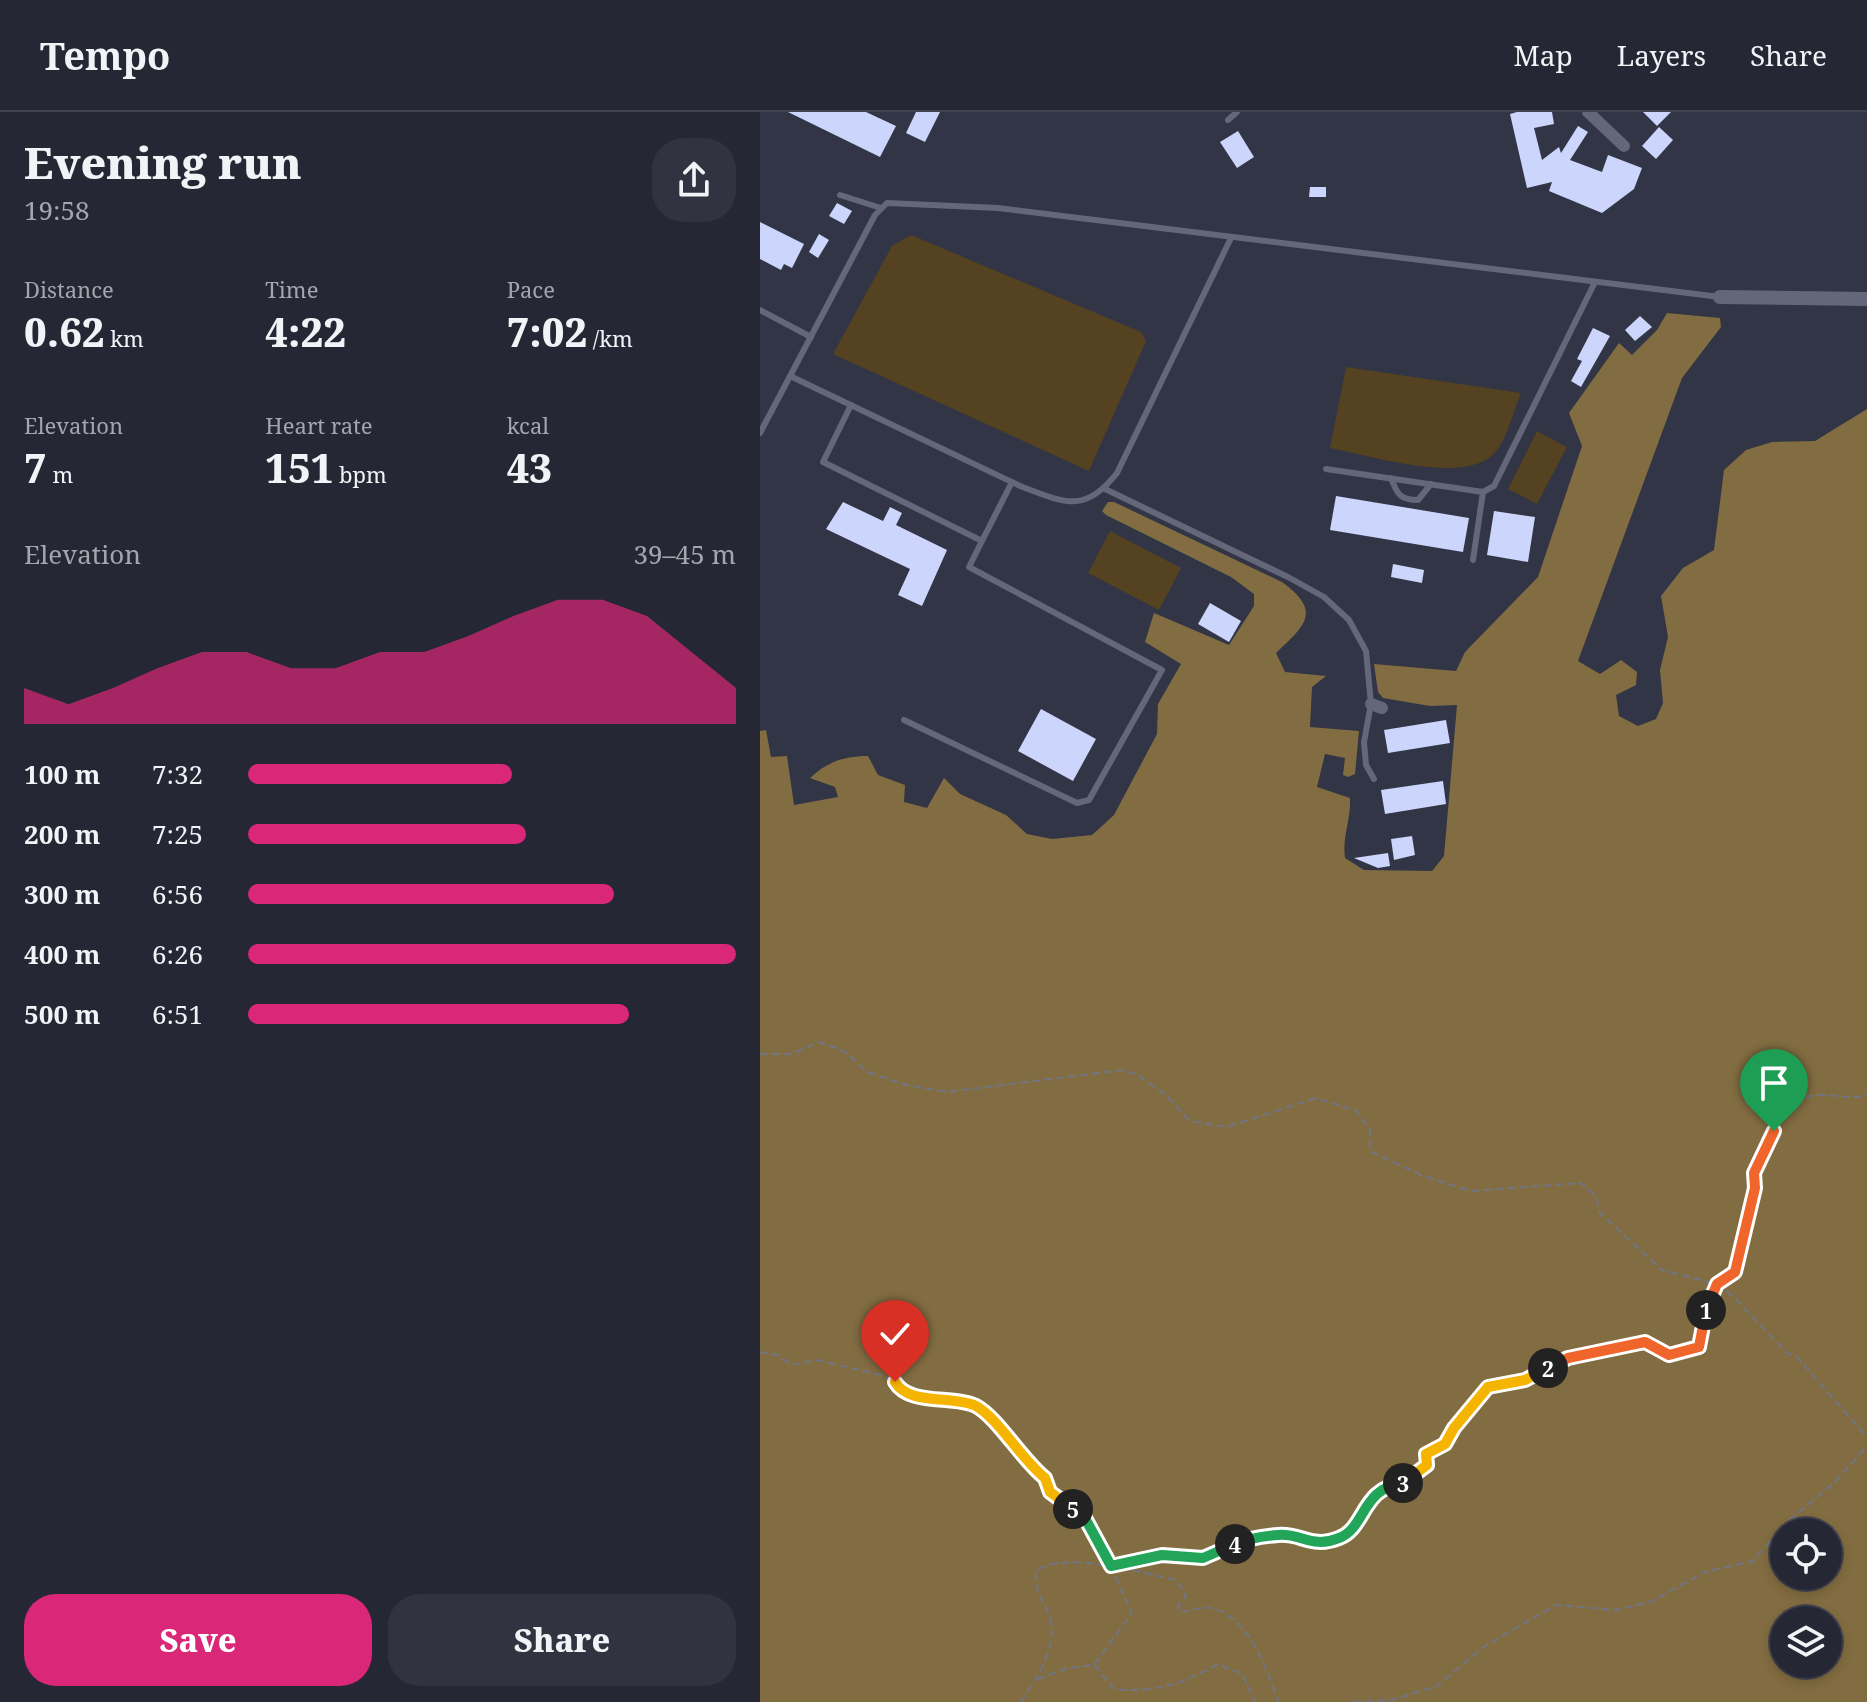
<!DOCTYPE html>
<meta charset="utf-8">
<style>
body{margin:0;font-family:"Noto Serif",serif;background:#313440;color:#f1f3f6;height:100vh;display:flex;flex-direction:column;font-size:30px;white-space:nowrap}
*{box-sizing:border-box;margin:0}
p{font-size:26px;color:#a3a6ac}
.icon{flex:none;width:44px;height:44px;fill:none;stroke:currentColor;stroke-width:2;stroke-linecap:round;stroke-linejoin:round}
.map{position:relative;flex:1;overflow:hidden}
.details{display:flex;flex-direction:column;background:#252834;width:760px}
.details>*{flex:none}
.controls{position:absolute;left:1010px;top:1406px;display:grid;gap:16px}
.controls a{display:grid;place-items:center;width:72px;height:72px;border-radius:50%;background:#252834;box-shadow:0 4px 12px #0003,0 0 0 2px #42444f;font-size:40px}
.pin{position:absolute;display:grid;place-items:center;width:68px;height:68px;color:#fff;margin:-82px -34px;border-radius:50% 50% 50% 0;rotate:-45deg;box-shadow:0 0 8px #0007}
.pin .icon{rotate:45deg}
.km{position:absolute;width:40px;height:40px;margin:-20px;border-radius:50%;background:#222;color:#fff;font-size:22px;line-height:40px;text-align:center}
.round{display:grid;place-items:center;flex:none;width:84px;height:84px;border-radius:32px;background:#313440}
.head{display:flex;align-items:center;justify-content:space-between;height:136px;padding:0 24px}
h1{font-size:44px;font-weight:800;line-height:60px}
.figures{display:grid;grid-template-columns:repeat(3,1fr);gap:12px;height:136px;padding:8px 24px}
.figures div{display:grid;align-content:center}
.figures b{font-size:40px;font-weight:800}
.figures small{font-size:22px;font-weight:400}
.figures p{font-size:22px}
.chart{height:224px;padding:16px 24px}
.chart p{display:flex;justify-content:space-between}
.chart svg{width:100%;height:144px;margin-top:8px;fill:#db2777;opacity:.7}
.action{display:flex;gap:16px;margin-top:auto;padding:16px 24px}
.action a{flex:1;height:92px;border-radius:32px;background:#db2777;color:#fff;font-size:32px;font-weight:800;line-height:92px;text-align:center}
.action a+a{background:#313440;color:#f1f3f6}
ul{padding:0 24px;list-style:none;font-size:26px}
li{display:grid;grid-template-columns:128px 96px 1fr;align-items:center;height:60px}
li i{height:20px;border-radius:10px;background:#db2777}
header{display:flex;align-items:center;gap:48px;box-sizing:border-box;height:112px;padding:0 40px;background:#252834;border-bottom:2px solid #42444f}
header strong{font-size:38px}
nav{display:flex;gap:44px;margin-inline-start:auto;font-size:28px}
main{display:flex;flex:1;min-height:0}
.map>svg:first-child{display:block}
.green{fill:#544220}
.forest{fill:#826c41;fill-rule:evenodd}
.building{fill:#ccd5fb}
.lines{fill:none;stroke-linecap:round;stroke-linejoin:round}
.path{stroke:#717583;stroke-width:2;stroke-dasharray:8 4;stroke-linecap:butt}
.service{stroke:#636779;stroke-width:6}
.minor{stroke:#636779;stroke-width:12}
.tertiary{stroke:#636779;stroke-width:14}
.split-1-casing{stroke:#fff;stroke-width:16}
.split-2-casing{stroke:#fff;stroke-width:16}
.split-3-casing{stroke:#fff;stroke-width:16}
.split-4-casing{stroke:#fff;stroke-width:16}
.split-5-casing{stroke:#fff;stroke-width:16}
.split-6-casing{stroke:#fff;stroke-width:16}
.split-1{stroke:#f0652b;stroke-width:10}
.split-2{stroke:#f0652b;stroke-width:10}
.split-3{stroke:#f5b400;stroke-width:10}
.split-4{stroke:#22a559;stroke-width:10}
.split-5{stroke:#22a559;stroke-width:10}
.split-6{stroke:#f5b400;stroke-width:10}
</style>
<header>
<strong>Tempo</strong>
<nav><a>Map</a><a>Layers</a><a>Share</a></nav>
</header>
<main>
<section class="details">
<div class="head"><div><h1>Evening run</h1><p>19:58</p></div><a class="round"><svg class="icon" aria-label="share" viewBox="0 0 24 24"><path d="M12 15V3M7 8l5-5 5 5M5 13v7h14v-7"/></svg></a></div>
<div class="figures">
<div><p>Distance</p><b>0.62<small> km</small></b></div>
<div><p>Time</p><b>4:22</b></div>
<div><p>Pace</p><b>7:02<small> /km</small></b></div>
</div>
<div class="figures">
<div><p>Elevation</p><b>7<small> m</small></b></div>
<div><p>Heart rate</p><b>151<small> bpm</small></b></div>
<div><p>kcal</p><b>43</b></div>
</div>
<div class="chart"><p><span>Elevation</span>39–45 m</p>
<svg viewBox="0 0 160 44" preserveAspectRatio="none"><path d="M0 44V33L10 38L20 33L30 27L40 22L50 22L60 27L70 27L80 22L90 22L100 17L110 11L120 6L130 6L140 11L150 22L160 33V44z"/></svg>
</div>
<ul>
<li><b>100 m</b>7:32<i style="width:54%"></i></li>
<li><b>200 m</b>7:25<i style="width:57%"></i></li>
<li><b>300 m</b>6:56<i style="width:75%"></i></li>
<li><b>400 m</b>6:26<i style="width:100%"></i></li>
<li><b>500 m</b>6:51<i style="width:78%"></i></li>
</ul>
<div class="action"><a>Save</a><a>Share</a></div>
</section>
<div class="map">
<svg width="1107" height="1590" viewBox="0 0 1107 1590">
<rect width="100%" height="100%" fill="#313545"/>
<g class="green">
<polygon points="151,123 381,220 386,229 329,359 73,242 132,134"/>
<path d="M586,255L761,281C754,298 748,323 737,338C709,376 610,343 570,336Z"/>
<polygon points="777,319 807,335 777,392 748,377"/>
<polygon points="350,419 421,456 399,498 328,461"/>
</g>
<path class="forest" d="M907,201L960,206L961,215L922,266L818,549L840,562L861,548L877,560L876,573L856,583L859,604L878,614L896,607L903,591L900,558L908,525L901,484L923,456L954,438L964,358L986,338L1012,330L1055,329L1107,297V1590H0V619L6,618L11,645L27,644L34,693L78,685L75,675L50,666C67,650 84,644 108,644L118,663L145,673L144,690L167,696L184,666L200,682L246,703L267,722L292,727L332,723L354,703L397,622L398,592L421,552L385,530L394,501L469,533L494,494V482L471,465L346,403L342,399L348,390H354L522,470C562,499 546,513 516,541L525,560L566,564L552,575L550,615L599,619L595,662L588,665L583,663L585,646L565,642L557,675L590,686C591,708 582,725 585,746L604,758L672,759L684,744L697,593L670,594L623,586L618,580L614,552L696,559L705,540L778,465L822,334L809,301L859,231L872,243L897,218ZM1024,1420H1068V1464H1024ZM1024,1508H1068V1552H1024Z"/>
<g class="building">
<polygon points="28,0 106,0 136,14 120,45"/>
<polygon points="156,0 180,0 165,30 146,21"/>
<polygon points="757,0 792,0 794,12 774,16 782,48 799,35 801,41 818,14 828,20 810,48 842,60 848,43 882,56 874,77 842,101 789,79 792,70 767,76 750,2"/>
<polygon points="883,0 911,0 897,14"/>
<polygon points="899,15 913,28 896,47 882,34"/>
<polygon points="478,19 494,45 477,56 460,30"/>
<polygon points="550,75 566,75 566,85 549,85"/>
<polygon points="77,91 92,99 84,112 69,104"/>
<polygon points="0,110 44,132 32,156 24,152 21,158 0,147"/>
<polygon points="59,122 69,128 58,146 49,140"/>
<polygon points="880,204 892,215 875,229 865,218"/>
<polygon points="833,216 850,224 821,275 811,269 822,249 817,247"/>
<polygon points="576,384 709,406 703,440 570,418"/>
<polygon points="83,390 123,409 130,395 142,401 136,413 187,438 162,494 138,483 150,457 66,417"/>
<polygon points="734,399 775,405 768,450 727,443"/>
<polygon points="633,452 664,458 662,471 631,465"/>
<polygon points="450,491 481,509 469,530 438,512"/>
<polygon points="281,597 336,627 313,669 258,639"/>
<polygon points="686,608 690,631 628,641 624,618"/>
<polygon points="683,669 686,692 625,702 621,678"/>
<polygon points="652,724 655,743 634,748 631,727"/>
<polygon points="628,741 630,754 618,756 594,746"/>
</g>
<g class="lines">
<g class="path">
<polyline points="0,942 31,942 59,930 84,939 107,960 146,973 186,980 362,958 376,962 406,983 430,1009 467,1015 556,986 597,999 610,1019 610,1039 661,1063 710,1079 821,1071 836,1084 840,1101 902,1158 957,1172 973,1184 1027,1241 1037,1245 1107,1325"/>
<path d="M0,1240L18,1243L32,1253L57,1248L125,1264L140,1277L156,1283L196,1287L217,1295L285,1366L290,1380L325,1406L351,1454L402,1443L443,1446L479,1430L520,1422L558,1433L583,1425L605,1393L632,1371L641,1372L667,1353L666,1342L685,1332L728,1275L765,1268L808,1246L885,1230L909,1243L939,1235C944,1202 946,1179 975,1160C983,1113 999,1015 1040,988C1058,976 1087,990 1107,983"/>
<path d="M334,1553L354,1577C396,1581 422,1572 458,1552L482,1562L495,1590"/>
<polyline points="277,1567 308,1556 334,1553 372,1501 351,1455"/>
<path d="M261,1590C277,1565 301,1531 288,1500C281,1484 274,1478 276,1459C304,1438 383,1461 416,1468L426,1484L418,1494L420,1500C430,1499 442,1494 451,1496C489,1504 507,1559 519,1590"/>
<polyline points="593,1590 632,1588 677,1574 725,1534 796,1493 856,1498 890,1490 945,1460 993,1449 1026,1411 1075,1370 1107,1334"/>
</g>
<g class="service">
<polyline points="468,8 477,0"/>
<polyline points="80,83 121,96"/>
<polyline points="0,198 51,225"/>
<path d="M30,264L260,374C305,391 325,402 357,361L471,126"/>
<polyline points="91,293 63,350 222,429 252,370"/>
<polyline points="0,321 115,103 127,91 238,96 960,185"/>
<polyline points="566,357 723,380 734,374 835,170"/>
<path d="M631,366C637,382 640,388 658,388L671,372"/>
<polyline points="345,377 528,465 564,485 589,508 606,539 611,592 604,630 606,653 614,667"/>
<polyline points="713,448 723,380"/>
<polyline points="144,608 317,691 329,688 402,558 209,455 222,429"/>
</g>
<g class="minor">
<polyline points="828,0 864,34"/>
<polyline points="611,592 622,596"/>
</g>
<polyline class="tertiary" points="960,185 1107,187"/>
</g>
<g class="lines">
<defs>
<polyline id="split-1" points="946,1198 957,1172 975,1160 995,1076 994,1061 1014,1019"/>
<polyline id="split-2" points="788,1256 808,1246 885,1230 909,1243 939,1235 946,1198"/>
<polyline id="split-3" points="643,1371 667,1353 666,1342 685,1332 694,1316 728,1275 765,1268 788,1256"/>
<path id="split-4" d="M475,1432C487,1427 505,1424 518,1423C542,1421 551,1437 579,1426C606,1416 601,1376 643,1371"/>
<polyline id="split-5" points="313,1397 325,1406 351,1454 402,1443 443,1446 475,1432"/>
<path id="split-6" d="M135,1270C149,1294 193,1283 216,1294C238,1306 262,1348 285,1366L290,1380L313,1397"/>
</defs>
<use href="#split-1" class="split-1-casing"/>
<use href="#split-2" class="split-2-casing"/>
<use href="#split-3" class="split-3-casing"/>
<use href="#split-4" class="split-4-casing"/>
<use href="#split-5" class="split-5-casing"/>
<use href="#split-6" class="split-6-casing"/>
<use href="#split-1" class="split-1"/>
<use href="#split-2" class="split-2"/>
<use href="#split-3" class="split-3"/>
<use href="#split-4" class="split-4"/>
<use href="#split-5" class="split-5"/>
<use href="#split-6" class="split-6"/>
</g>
</svg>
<div class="controls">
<a><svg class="icon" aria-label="locate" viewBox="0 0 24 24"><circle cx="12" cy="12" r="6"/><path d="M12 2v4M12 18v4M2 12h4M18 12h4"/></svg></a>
<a><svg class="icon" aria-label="layers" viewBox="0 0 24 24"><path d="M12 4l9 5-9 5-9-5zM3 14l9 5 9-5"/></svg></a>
</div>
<div class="pin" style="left:1014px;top:1019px;background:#1e9e55"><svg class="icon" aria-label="arrive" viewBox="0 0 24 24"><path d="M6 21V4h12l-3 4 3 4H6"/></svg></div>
<div class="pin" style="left:135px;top:1270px;background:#d93025"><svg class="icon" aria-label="check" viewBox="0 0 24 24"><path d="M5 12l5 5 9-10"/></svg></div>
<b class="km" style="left:946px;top:1198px">1</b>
<b class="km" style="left:788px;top:1256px">2</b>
<b class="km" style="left:643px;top:1371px">3</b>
<b class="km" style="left:475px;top:1432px">4</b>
<b class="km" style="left:313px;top:1397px">5</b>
</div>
</main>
